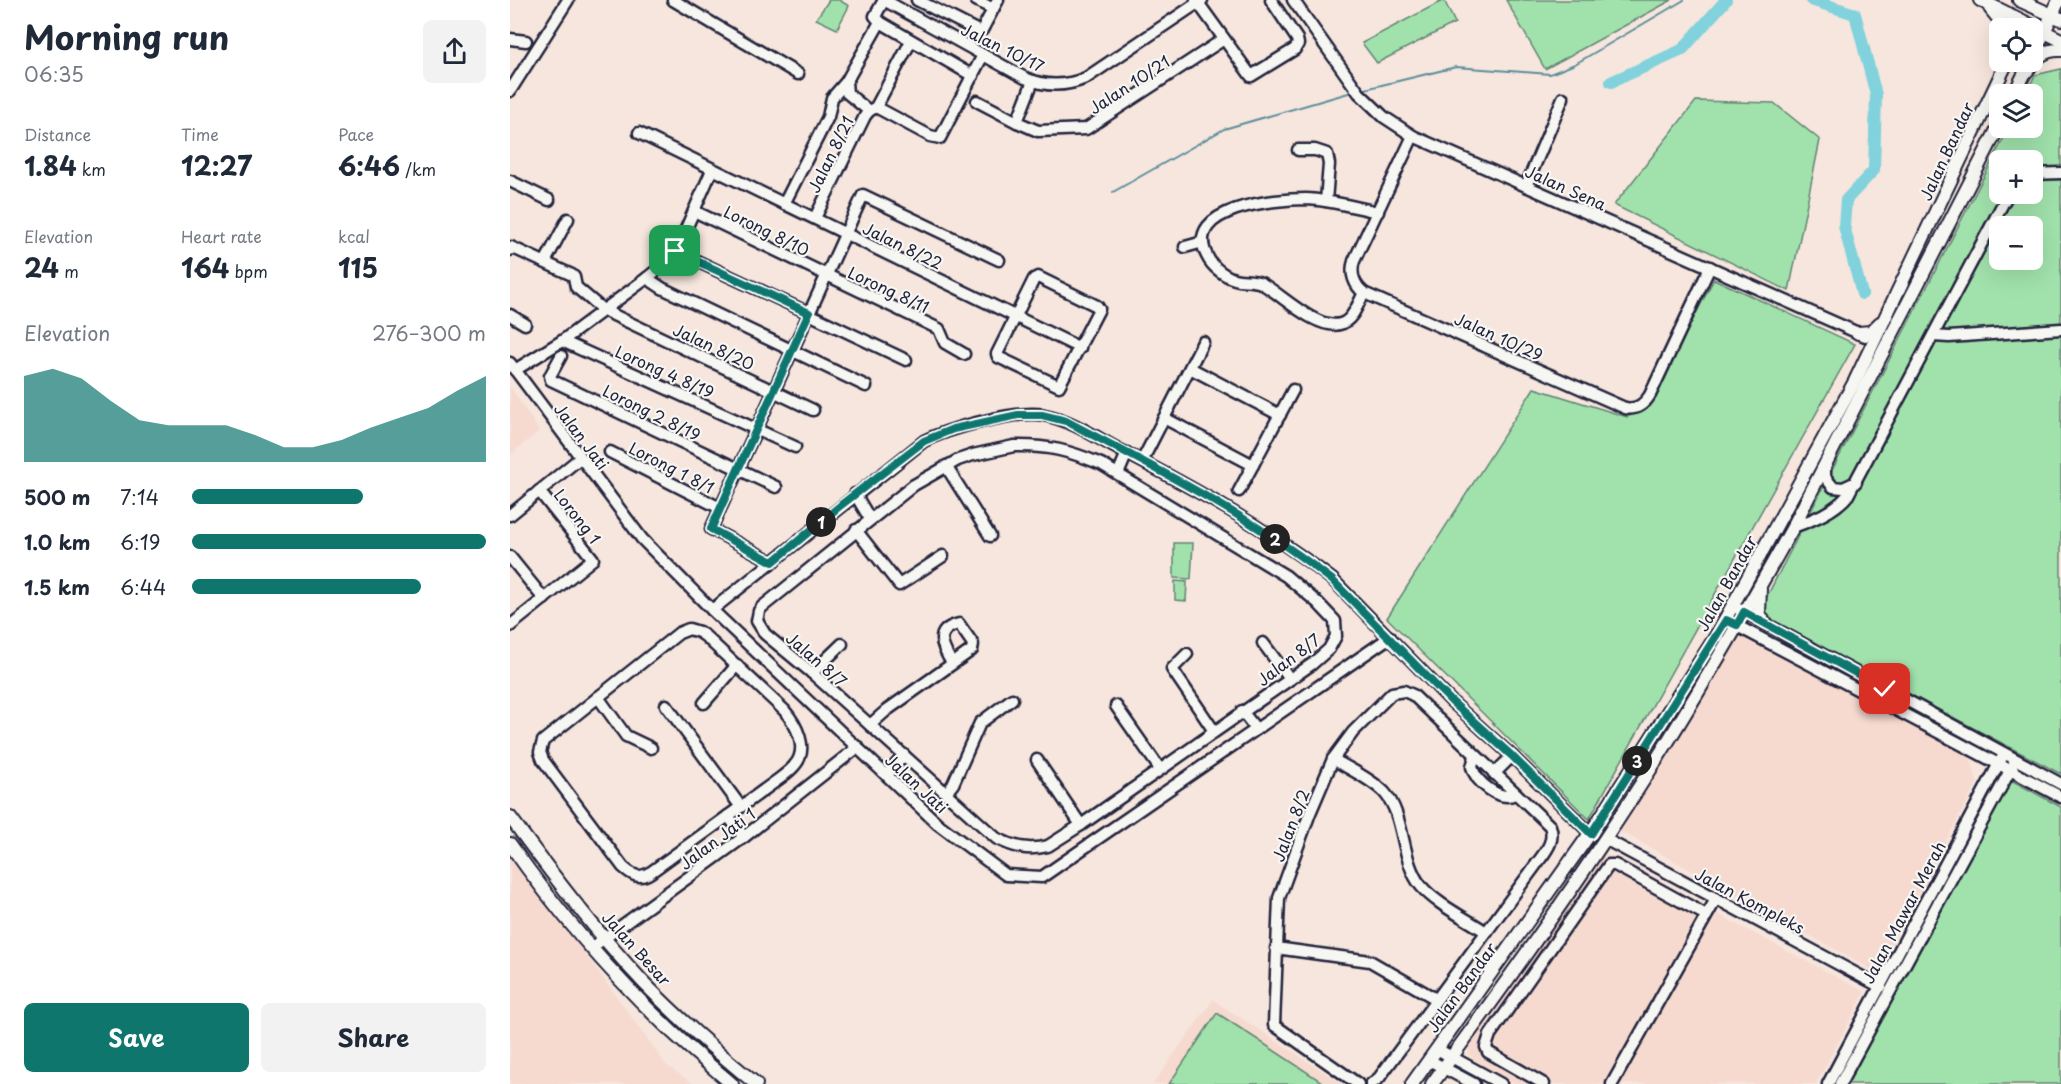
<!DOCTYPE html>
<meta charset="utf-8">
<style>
body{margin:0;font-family:"Playpen Sans",sans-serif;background:#f2f2f3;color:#1f2937;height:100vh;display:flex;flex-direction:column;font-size:22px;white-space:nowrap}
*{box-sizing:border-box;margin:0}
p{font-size:20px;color:#747a83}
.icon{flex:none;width:33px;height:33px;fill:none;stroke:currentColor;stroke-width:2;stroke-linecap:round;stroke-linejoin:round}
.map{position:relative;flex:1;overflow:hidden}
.side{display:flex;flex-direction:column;background:#fff;width:510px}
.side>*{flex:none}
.tools{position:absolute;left:1479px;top:18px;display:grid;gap:12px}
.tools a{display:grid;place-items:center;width:54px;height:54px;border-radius:9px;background:#fff;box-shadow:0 6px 24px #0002;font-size:30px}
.pin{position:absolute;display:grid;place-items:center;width:51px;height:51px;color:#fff;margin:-26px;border-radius:12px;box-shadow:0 3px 9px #0006}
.km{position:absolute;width:30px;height:30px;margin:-15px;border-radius:50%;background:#222;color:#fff;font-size:16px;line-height:30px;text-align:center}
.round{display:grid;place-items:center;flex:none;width:63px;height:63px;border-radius:9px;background:#f2f2f3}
.summary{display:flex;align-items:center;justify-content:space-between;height:102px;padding:0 24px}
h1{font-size:33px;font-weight:700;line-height:45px}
.figures{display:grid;grid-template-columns:repeat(3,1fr);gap:9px;height:102px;padding:6px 24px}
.figures div{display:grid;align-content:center}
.figures b{font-size:26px;font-weight:700}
.figures small{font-size:16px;font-weight:400}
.figures p{font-size:16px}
.chart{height:168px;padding:12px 24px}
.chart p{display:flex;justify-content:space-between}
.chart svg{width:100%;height:108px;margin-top:6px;fill:#0f766e;opacity:.7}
.button{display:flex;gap:12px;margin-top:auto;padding:12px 24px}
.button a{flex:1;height:69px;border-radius:9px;background:#0f766e;color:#fff;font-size:24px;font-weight:700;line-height:69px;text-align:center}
.button a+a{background:#f2f2f3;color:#1f2937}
ul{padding:0 24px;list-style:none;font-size:20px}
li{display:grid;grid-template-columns:96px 72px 1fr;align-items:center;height:45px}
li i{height:15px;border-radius:8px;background:#0f766e}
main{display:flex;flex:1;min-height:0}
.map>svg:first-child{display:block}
.built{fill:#f6dacf}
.green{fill:#a1e2ac;stroke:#628274;stroke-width:1.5;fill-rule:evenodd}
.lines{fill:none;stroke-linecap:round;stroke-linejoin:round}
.stream{stroke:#5b8c9c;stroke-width:2}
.river{stroke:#81d2dc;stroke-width:12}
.minor-casing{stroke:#22223b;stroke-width:15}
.major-casing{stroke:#22223b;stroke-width:16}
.minor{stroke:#f6f6f2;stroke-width:10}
.major{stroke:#f6f6f2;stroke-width:12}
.route-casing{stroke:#fff;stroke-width:12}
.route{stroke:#0f766e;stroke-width:8}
.labels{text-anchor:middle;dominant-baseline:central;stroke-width:4.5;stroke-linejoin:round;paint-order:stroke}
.street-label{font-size:16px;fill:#22223b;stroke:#f6f6f2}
</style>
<main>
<section class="side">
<div class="summary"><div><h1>Morning run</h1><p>06:35</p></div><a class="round"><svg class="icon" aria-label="share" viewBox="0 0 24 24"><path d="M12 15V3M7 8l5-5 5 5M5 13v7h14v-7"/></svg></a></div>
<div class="figures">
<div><p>Distance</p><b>1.84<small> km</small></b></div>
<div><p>Time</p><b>12:27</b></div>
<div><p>Pace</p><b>6:46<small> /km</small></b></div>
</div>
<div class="figures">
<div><p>Elevation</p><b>24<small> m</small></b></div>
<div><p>Heart rate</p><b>164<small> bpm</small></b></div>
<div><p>kcal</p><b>115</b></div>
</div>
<div class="chart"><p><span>Elevation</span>276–300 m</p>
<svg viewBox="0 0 160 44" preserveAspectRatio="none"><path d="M0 44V9L10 6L20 10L30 19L40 27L50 29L60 29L70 29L80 33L90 38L100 38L110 35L120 30L130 26L140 22L150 15L160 9V44z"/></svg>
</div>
<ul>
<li><b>500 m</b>7:14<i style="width:58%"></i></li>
<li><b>1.0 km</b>6:19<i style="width:100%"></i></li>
<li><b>1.5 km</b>6:44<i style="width:78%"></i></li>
</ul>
<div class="button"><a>Save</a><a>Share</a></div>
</section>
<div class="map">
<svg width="1551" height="1084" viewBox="0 0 1551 1084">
<rect width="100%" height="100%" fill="#f6e6dd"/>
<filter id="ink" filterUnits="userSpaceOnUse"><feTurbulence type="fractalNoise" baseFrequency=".0167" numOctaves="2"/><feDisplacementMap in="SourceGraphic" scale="12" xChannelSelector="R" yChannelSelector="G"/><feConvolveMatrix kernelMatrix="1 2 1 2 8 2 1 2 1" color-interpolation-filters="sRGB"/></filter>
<g filter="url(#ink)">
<g class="built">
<polygon points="0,386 29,431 0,455"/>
<polygon points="1232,633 1238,633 1460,755 1467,783 1366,972 1108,830 1228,635"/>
<polygon points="0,849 156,1065 183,1084 0,1084"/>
<polygon points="1092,853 1355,992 1306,1084 1005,1084 962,1059 959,1054 959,1046 1017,956"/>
<polygon points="703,1000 832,1084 643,1084"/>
</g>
<g class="green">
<polygon points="319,0 329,0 339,6 327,29 306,19"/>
<polygon points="934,0 945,23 867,63 852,43"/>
<polygon points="996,0 1162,0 1035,69"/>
<path d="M1551,69V774L1256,619L1254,602L1499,128H1522V94H1516L1525,75ZM1490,160H1522V194H1490ZM1490,226H1522V260H1490Z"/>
<polygon points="1186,101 1264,103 1310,140 1279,291 1104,205"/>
<polygon points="1204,279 1345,344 1079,819 877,618 1024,388 1117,417 1137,409"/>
<polygon points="664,543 683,543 681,579 664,578"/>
<polygon points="665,581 677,582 676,601 665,600"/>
<polygon points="1499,779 1551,807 1551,1084 1338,1084"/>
<polygon points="707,1013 815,1084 659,1084"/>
</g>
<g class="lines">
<g class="stream">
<polyline points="851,90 946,67 1040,74 1065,64 1174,0"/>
<polyline points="603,192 714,129 842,92"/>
</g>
<g class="river">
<polyline points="1301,0 1345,14 1366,95 1364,170 1336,200 1334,226 1352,294"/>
<polyline points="1101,82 1172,50 1216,0"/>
</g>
<defs>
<g id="minor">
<polyline points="163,0 288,74"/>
<path d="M374,0L515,78C536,87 555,87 576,78L692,0"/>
<polyline points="407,0 468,31 472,30 488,0"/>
<polyline points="466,0 483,9"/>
<polyline points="686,0 741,76 785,49 788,44 787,39 761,0"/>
<polyline points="783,0 849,93 874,117 903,136 1355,336"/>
<polyline points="370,22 463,76"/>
<polyline points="0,39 16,41"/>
<polyline points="336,82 337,93 359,111"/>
<polyline points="0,91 58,0"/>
<polyline points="467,101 507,122 528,131 576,129 714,39"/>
<polyline points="366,107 420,136 430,138 473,55"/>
<polyline points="507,122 523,81"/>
<polyline points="129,133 570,348"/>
<path d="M903,136L844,261C840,273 844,285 854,293L1115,408C1126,410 1134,405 1140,395L1200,267"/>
<polyline points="788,150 805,150 817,154 819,164 816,201"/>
<polyline points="1522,174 1551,173"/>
<polyline points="0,181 39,200"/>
<polyline points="1016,186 1053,98"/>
<polyline points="274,204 318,117 322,98 336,82 370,22 365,16 374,0"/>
<polyline points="184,211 429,329 435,343 454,354"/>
<polyline points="305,218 355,116 359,111 366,107 401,41"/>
<polyline points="675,247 693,242"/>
<polyline points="0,250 1,247 62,275 64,277 66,287 93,310 303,410"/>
<polyline points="165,251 299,313"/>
<polyline points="35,262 58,219"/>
<polygon points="528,277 587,306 589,309 549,386 488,357 487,354 524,279"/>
<polyline points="137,278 152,288 356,386"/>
<path d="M854,293C848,303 843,321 830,324C806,330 771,294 751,283C744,280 736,281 729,280C716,278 702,267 697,256C672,207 767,199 796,199C820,200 844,207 868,212"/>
<polyline points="299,314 396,360"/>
<polyline points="0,315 15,324"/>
<polyline points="1423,336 1439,337 1551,329"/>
<polyline points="52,341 285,447"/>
<polyline points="51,356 40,376 41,380 266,487"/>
<polyline points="0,363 132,539 202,610 428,824 496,875 532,877 880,637"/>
<polyline points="680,368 770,415"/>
<polyline points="5,370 52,341 137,278 158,261 171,240 202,170"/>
<polyline points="654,418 743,465"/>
<path d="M504,446C538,445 560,451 591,464L776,576L808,603L825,621L826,636L819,649L802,664L571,825L538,846C518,851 503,847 486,838L302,673L255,634L247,621L249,611L252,607L404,485L448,460L463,455Z"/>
<polyline points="100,452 210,508"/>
<polyline points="632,461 693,342"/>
<polyline points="1315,465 1315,477 1323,487 1333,488 1346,482"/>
<polyline points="436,466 480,536"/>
<polyline points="608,474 617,453"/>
<polyline points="729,491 783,390"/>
<polyline points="345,494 360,519"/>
<polyline points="0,515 70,458"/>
<path d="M1283,527C1303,520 1325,511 1338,495L1498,194"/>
<polyline points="346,530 389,585 433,556"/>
<polyline points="0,557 34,599"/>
<polyline points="263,562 201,529 353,195 489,260"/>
<polyline points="1223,606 1551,784"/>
<path d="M202,610L414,441C440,428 506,410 534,415C562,420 587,438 612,451C685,489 758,529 823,580L941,701L1002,756L1081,834"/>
<polyline points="1216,620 1551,797"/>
<polyline points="0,626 83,559 29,491"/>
<path d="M179,629L189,632L195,636L274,710C286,724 300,749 284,766C280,771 274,775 269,779L141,872C129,880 122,875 113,867L33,760L30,752L33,741L169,633Z"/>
<polyline points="753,643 780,679"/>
<polyline points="677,654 662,669 704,731"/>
<polyline points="302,673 332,644"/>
<polyline points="88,697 116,736 141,748"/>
<polyline points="194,703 227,665"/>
<polyline points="156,705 231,807"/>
<polyline points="606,706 650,769"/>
<polyline points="732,711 746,729"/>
<path d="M360,725L377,710L462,650L463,644L449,624C423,630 432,647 442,663"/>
<path d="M965,756L962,767C966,782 989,802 1005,794"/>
<path d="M823,759C839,769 860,778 874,792C896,816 890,860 911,886C926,904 957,919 976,932"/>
<polyline points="527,760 571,825"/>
<polyline points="984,774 1002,756"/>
<polyline points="377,775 394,755"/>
<polyline points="436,793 443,784 470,723 502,699"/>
<polyline points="218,816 234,837"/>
<polyline points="1095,839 1371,987"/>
<polyline points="81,948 234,837 348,747"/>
<polyline points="766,948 860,961 926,999"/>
<polyline points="927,1049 991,1084"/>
<polyline points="919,1060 964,1084"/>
<path d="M848,1084L764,1025L769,898L800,813L823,759L843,732L882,693L894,691L903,695L1040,826C1046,842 1034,853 1025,866L869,1078L861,1084"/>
<polyline points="1034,1084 978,1052 976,1047 980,1035 1099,865 1105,865 1196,915"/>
<polyline points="1102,1084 1206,899"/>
<polyline points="1318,1084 1494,754"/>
<polyline points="1330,1084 1503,765"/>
</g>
<g id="major">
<polyline points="1470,0 1551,40"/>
<polyline points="1509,0 1551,19"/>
<polyline points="1480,8 1496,28"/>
<polyline points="1522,58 1549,0"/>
<path d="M1517,71C1526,58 1534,49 1551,50"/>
<polyline points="1504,94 1520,63"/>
<polyline points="1348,333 1361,332 1370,323"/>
<polyline points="1250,589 1249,613 1255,623"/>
<path d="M0,817C42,874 85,931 133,982C169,1019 207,1052 246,1084"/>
<path d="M0,844C47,911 100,973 159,1029C179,1048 201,1066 222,1084"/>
<polyline points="902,1084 1084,828 1206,636 1345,381 1497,62"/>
<path d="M922,1084C981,1003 1040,922 1095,839C1163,738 1224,633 1283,527L1490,124"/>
</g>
</defs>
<use href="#minor" class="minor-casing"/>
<use href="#major" class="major-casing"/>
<use href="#minor" class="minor"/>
<use href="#major" class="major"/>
</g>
</g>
<g class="lines" filter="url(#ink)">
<defs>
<path id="route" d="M165,251L299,313L201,529L263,562L331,505L414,441L443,429L508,415H532L556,421C647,469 741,516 822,580L941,701L1002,756L1081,834L1216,620L1227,625L1234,612L1375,689"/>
</defs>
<use href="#route" class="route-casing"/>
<use href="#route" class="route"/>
</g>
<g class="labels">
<g class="street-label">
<text transform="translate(493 47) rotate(26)">Jalan 10/17</text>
<text transform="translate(619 84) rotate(-33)">Jalan 10/21</text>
<text transform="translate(1436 151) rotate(-65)">Jalan Bandar</text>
<text transform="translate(320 154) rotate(-64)">Jalan 8/21</text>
<text transform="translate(1056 187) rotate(24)">Jalan Sena</text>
<text transform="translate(257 230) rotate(26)">Lorong 8/10</text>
<text transform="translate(393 245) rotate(26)">Jalan 8/22</text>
<text transform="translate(379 289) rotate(25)">Lorong 8/11</text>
<text transform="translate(989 336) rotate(24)">Jalan 10/29</text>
<text transform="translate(204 346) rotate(25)">Jalan 8/20</text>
<text transform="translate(155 371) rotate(24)">Lorong 4 8/19</text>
<text transform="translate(142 412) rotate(26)">Lorong 2 8/19</text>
<text transform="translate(72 436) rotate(53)">Jalan Jati</text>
<text transform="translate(162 467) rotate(27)">Lorong 1 8/1</text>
<text transform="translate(68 516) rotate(52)">Lorong 1</text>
<text transform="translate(1216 583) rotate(-61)">Jalan Bandar</text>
<text transform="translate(307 659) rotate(41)">Jalan 8/7</text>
<text transform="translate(778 659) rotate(-37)">Jalan 8/7</text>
<text transform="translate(407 783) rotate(43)">Jalan Jati</text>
<text transform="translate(780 825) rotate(-69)">Jalan 8/2</text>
<text transform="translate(207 838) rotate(-37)">Jalan Jati 1</text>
<text transform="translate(1240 900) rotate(28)">Jalan Kompleks</text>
<text transform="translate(1393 912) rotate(-62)">Jalan Mawar Merah</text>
<text transform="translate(127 948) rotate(48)">Jalan Besar</text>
<text transform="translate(951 987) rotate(-54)">Jalan Bandar</text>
</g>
</g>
</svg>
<div class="tools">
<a><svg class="icon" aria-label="locate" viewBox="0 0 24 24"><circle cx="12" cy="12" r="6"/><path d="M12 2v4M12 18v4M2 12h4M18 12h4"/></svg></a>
<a><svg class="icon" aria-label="layers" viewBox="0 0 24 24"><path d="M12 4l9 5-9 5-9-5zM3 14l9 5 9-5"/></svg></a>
<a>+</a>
<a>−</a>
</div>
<div class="pin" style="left:165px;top:251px;background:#1e9e55"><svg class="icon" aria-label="arrive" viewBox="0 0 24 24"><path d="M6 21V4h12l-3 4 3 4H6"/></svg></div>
<div class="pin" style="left:1375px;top:689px;background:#d93025"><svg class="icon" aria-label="check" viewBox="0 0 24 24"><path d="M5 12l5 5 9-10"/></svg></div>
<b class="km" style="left:311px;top:522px">1</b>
<b class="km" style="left:765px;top:539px">2</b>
<b class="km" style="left:1127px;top:761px">3</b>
</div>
</main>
